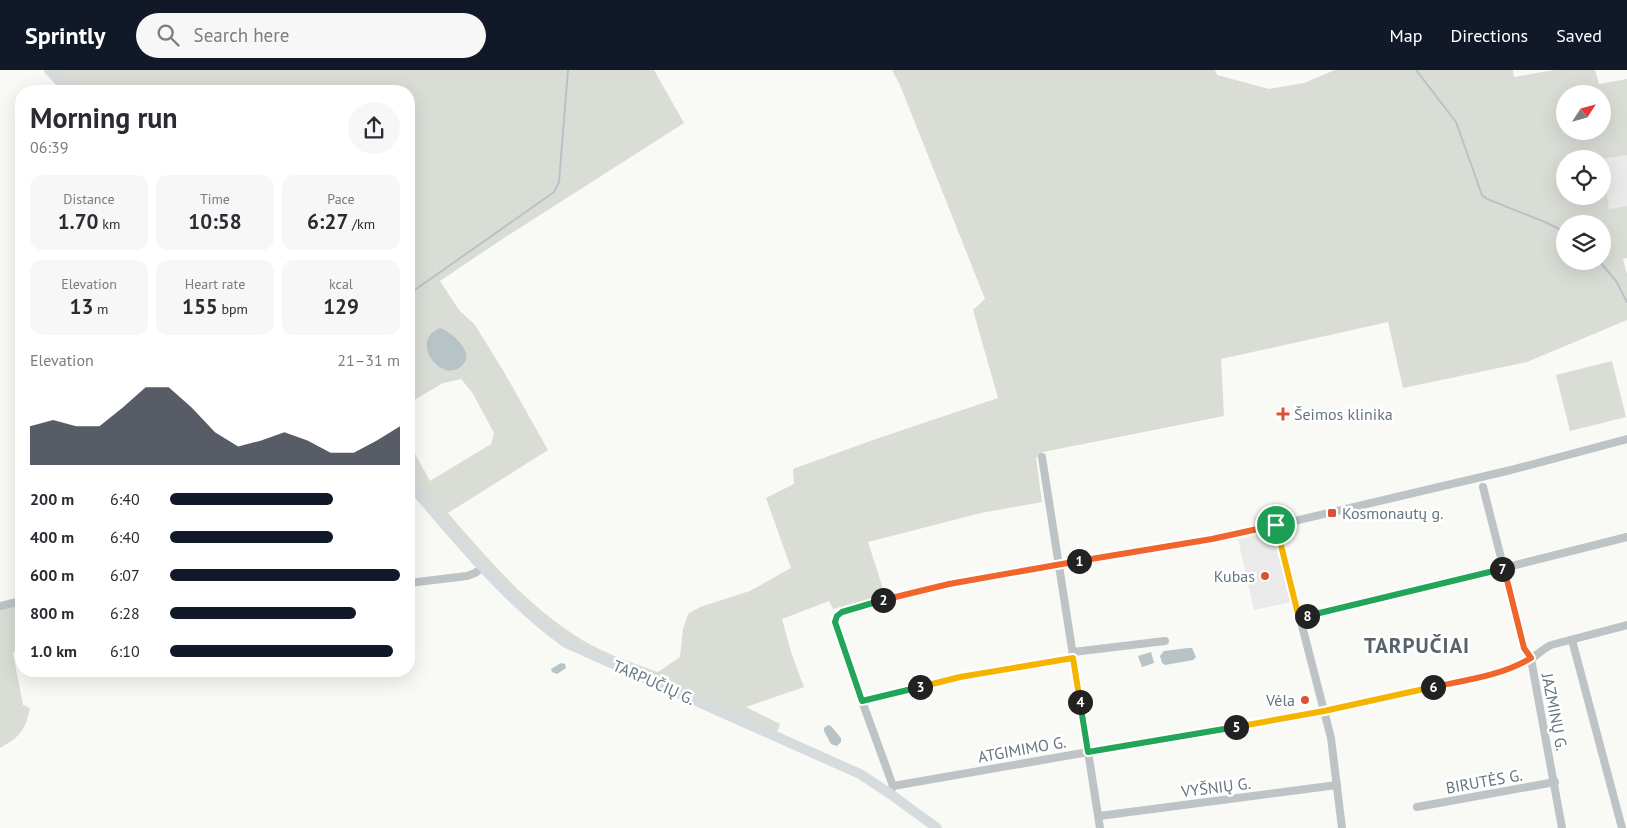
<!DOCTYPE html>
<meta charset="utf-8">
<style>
body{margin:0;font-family:"PT Sans",sans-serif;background:#f7f7f7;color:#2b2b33;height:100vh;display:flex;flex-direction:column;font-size:19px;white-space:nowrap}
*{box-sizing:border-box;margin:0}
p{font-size:16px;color:#7c7c81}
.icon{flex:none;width:28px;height:28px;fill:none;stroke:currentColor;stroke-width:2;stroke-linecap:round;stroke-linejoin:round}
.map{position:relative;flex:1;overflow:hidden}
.sheet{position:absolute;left:15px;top:15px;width:400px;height:592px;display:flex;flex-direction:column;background:#fff;border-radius:20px;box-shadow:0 5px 20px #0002}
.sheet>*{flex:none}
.needle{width:32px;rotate:54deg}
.tools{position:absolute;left:1556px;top:15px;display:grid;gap:10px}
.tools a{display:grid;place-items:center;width:55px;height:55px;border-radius:50%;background:#fff;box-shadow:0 5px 20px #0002;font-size:25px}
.pin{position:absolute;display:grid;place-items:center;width:42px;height:42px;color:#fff;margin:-21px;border:2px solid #fff;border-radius:50%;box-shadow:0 1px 5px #0007}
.km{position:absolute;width:25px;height:25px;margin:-12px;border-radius:50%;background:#222;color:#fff;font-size:14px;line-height:25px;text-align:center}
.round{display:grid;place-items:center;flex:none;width:52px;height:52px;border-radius:26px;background:#f7f7f7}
.summary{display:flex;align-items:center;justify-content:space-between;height:85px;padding:0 15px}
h1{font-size:28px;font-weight:700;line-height:38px}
.metrics{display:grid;grid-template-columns:repeat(3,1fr);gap:8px;height:85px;padding:5px 15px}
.metrics div{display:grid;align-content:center;border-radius:12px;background:#f7f7f7;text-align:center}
.metrics b{font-size:21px;font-weight:700}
.metrics small{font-size:14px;font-weight:400}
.metrics p{font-size:14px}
.chart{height:140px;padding:10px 15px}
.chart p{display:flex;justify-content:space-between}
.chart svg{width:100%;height:90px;margin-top:5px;fill:#111827;opacity:.7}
ul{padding:0 15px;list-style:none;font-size:16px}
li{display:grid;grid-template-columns:80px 60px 1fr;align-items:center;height:38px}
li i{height:12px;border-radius:6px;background:#111827}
header{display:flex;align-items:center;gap:30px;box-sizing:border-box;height:70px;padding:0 25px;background:#111827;color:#fff}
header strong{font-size:24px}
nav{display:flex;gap:28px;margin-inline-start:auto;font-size:18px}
.search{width:350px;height:45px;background:#f7f7f7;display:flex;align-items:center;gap:12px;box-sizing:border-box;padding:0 18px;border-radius:28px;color:#7c7c81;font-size:19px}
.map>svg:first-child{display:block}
.built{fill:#eaeaea}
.green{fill:#d9ddd6;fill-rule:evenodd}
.water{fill:#b7c3c7}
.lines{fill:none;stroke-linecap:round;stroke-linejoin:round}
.stream{stroke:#b7c3c7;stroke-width:2}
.street{stroke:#bec3c6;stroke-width:8}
.secondary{stroke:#d6dbde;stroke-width:10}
.split-1-casing{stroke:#fff;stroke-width:10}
.split-2-casing{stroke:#fff;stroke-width:10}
.split-3-casing{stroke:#fff;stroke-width:10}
.split-4-casing{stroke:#fff;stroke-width:10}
.split-5-casing{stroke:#fff;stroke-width:10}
.split-6-casing{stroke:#fff;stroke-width:10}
.split-7-casing{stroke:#fff;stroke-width:10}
.split-8-casing{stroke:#fff;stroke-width:10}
.split-9-casing{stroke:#fff;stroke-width:10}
.split-1{stroke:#f0652b;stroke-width:6}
.split-2{stroke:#f0652b;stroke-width:6}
.split-3{stroke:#22a559;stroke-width:6}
.split-4{stroke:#f5b400;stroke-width:6}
.split-5{stroke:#22a559;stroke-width:6}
.split-6{stroke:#f5b400;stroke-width:6}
.split-7{stroke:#f0652b;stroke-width:6}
.split-8{stroke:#22a559;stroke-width:6}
.split-9{stroke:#f5b400;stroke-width:6}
.poi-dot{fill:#db5334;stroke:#fff;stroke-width:2}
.labels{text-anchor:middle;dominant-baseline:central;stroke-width:5;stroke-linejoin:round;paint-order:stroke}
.poi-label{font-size:16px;fill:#657580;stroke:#fff;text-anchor:start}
.street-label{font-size:16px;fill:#657580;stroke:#fff}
.district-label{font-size:21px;font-weight:bold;letter-spacing:1px;fill:#57636b;stroke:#fff}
</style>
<header>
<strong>Sprintly</strong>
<div class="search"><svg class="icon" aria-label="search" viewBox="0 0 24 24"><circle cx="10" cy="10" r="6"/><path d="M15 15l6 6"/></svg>Search here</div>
<nav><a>Map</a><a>Directions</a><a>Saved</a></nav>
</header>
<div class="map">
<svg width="1627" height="758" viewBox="0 0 1627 758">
<rect width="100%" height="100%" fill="#f9f9f6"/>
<g class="built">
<polygon points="1627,85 1627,136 1609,139 1602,89"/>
<polygon points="1275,461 1291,532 1254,540 1238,469"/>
</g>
<g class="green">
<path d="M54,0H654L684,53L498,172L440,211L459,240L475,255L504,302L548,380L448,443C489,490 530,539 584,571C607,584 634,594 658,602L680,587L683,559L688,544L700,537L750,521L791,498L766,428L794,414L793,399L870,371L998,328L973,240L985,229L900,15L892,0H1215L1217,5L1269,19L1304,13L1335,0H1513L1514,7L1554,0H1595L1599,14L1627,9V85L1603,89H1565V126H1602L1603,93L1609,139L1627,136V188L1623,189L1627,204V250L1527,292L1403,318L1388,252L1221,289L1224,346L1043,382L1036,388L1042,432L981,443L868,472L885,525L833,539L829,531L782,549L791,582L804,617L746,637L780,654L777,662L758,653H755L578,575L557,563L506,518L409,408V373L430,411L491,374L494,363L472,322L461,309L443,313L409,333V21H73ZM1565,24H1602V61H1565ZM1565,154H1602V191H1565Z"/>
<polygon points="1612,291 1626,347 1570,361 1556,305"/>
<path d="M21,535V559L18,560L20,576L13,583L23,635L30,638C25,661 20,667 0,678V539Z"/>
</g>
<g class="water">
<path d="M440,258C453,263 479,285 459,298C438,311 410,270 440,258Z"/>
<polygon points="1188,578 1192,578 1196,587 1193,590 1165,595 1162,593 1160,586 1164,581"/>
<polygon points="1151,582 1154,593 1142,597 1138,586"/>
<polygon points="561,593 565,594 566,598 557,604 552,602 551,599"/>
<polygon points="828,655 831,656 841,668 841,672 837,676 831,674 824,661 824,658"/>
</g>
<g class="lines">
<g class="stream">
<polyline points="1416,0 1456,52 1482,125 1487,129 1545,152 1565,162"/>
<polyline points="1599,191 1616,211 1627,232"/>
<polyline points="409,224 554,122 559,112 568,0"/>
</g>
<g class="street">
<polyline points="1042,387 1100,758"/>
<polyline points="1483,417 1524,578 1531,589 1562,758"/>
<polyline points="1276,455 1331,668 1342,758"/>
<polyline points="409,513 467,506 475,503 482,498"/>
<polyline points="0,536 21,531"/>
<polyline points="1299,548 1504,498 1627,467"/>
<polyline points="1572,570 1622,758"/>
<polyline points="1073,582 1165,571"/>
<polyline points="862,631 960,607 1073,589"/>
<polyline points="893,716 862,631 835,552 837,545 842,542 949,514 1213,469 1269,457 1511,400 1627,369"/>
<path d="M892,719L893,716L1319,642L1497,603C1509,599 1521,596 1531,589C1538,584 1543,579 1551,575L1627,555"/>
<polyline points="1417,737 1555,712"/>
<polyline points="1099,746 1337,715"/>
</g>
<g class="secondary">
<polyline points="49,0 68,21"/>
<path d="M409,413C458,470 505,529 566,573L860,704L889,723L937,758"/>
</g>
</g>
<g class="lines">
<defs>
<polyline id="split-1" points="1079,491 1212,469 1276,455"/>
<polyline id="split-2" points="883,530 949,514 1079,491"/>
<polyline id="split-3" points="883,530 842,542 837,546 835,552 862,631 920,617"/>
<polyline id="split-4" points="920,617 960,607 1073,588 1080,632"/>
<polyline id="split-5" points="1080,632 1088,682 1236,657"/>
<polyline id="split-6" points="1236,657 1324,641 1433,617"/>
<path id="split-7" d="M1433,617C1466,610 1501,606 1531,588L1524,578L1504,498L1502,499"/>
<polyline id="split-8" points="1307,546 1502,499"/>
<polyline id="split-9" points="1276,455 1299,548 1307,546"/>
</defs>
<use href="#split-1" class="split-1-casing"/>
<use href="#split-2" class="split-2-casing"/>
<use href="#split-3" class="split-3-casing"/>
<use href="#split-4" class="split-4-casing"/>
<use href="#split-5" class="split-5-casing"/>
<use href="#split-6" class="split-6-casing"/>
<use href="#split-7" class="split-7-casing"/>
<use href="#split-8" class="split-8-casing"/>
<use href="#split-9" class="split-9-casing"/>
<use href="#split-1" class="split-1"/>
<use href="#split-2" class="split-2"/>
<use href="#split-3" class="split-3"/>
<use href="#split-4" class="split-4"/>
<use href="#split-5" class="split-5"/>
<use href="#split-6" class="split-6"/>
<use href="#split-7" class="split-7"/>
<use href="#split-8" class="split-8"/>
<use href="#split-9" class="split-9"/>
</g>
<g class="poi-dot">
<path d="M1280.5 336.5h5v5h5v5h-5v5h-5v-5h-5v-5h5z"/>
<rect x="1327" y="438" width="10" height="10" rx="2.5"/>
<circle cx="1265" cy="506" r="5"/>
<circle cx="1305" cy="630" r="5"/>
</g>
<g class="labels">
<g class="poi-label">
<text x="1294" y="344">Šeimos klinika</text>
<text x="1342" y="443">Kosmonautų g.</text>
<text x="1255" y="506" text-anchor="end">Kubas</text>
<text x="1295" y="630" text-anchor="end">Vėla</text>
</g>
<g class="street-label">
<text transform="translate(654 612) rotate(24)">TARPUČIŲ G.</text>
<text transform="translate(1555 642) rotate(79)">JAZMINŲ G.</text>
<text transform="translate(1022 679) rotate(-10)">ATGIMIMO G.</text>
<text transform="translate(1484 711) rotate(-10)">BIRUTĖS G.</text>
<text transform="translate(1216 717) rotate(-7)">VYŠNIŲ G.</text>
</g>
<g class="district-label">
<text x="1417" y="575">TARPUČIAI</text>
</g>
</g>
</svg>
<div class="tools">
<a><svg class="needle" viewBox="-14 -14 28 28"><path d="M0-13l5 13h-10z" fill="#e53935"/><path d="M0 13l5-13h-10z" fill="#7c7c81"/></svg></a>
<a><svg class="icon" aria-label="locate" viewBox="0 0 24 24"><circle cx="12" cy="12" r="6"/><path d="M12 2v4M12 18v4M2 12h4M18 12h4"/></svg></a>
<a><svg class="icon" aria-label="layers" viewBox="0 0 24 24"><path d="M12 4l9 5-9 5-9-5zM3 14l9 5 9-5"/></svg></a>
</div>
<div class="pin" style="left:1276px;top:455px;background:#1e9e55"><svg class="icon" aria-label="arrive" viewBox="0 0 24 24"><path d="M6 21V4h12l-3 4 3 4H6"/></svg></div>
<b class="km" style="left:1079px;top:491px">1</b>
<b class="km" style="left:883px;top:530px">2</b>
<b class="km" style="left:920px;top:617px">3</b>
<b class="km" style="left:1080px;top:632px">4</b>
<b class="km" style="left:1236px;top:657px">5</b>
<b class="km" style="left:1433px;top:617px">6</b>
<b class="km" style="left:1502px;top:499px">7</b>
<b class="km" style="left:1307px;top:546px">8</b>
<section class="sheet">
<div class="summary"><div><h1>Morning run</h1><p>06:39</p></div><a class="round"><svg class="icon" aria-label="share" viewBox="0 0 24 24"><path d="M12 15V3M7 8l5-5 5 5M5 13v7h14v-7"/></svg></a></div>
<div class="metrics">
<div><p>Distance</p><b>1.70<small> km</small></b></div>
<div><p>Time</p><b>10:58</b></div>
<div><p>Pace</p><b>6:27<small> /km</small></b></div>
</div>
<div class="metrics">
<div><p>Elevation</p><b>13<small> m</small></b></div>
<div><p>Heart rate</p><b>155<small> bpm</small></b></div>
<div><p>kcal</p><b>129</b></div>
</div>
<div class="chart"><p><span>Elevation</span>21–31 m</p>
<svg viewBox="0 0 160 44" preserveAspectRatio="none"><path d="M0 44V25L10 22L20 25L30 25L40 16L50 6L60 6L70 16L80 28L90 35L100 32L110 28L120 32L130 38L140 38L150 32L160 25V44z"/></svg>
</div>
<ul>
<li><b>200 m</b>6:40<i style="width:71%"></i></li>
<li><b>400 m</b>6:40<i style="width:71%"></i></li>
<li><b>600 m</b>6:07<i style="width:100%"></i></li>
<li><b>800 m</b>6:28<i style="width:81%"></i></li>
<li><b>1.0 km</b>6:10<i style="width:97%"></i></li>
</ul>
</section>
</div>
